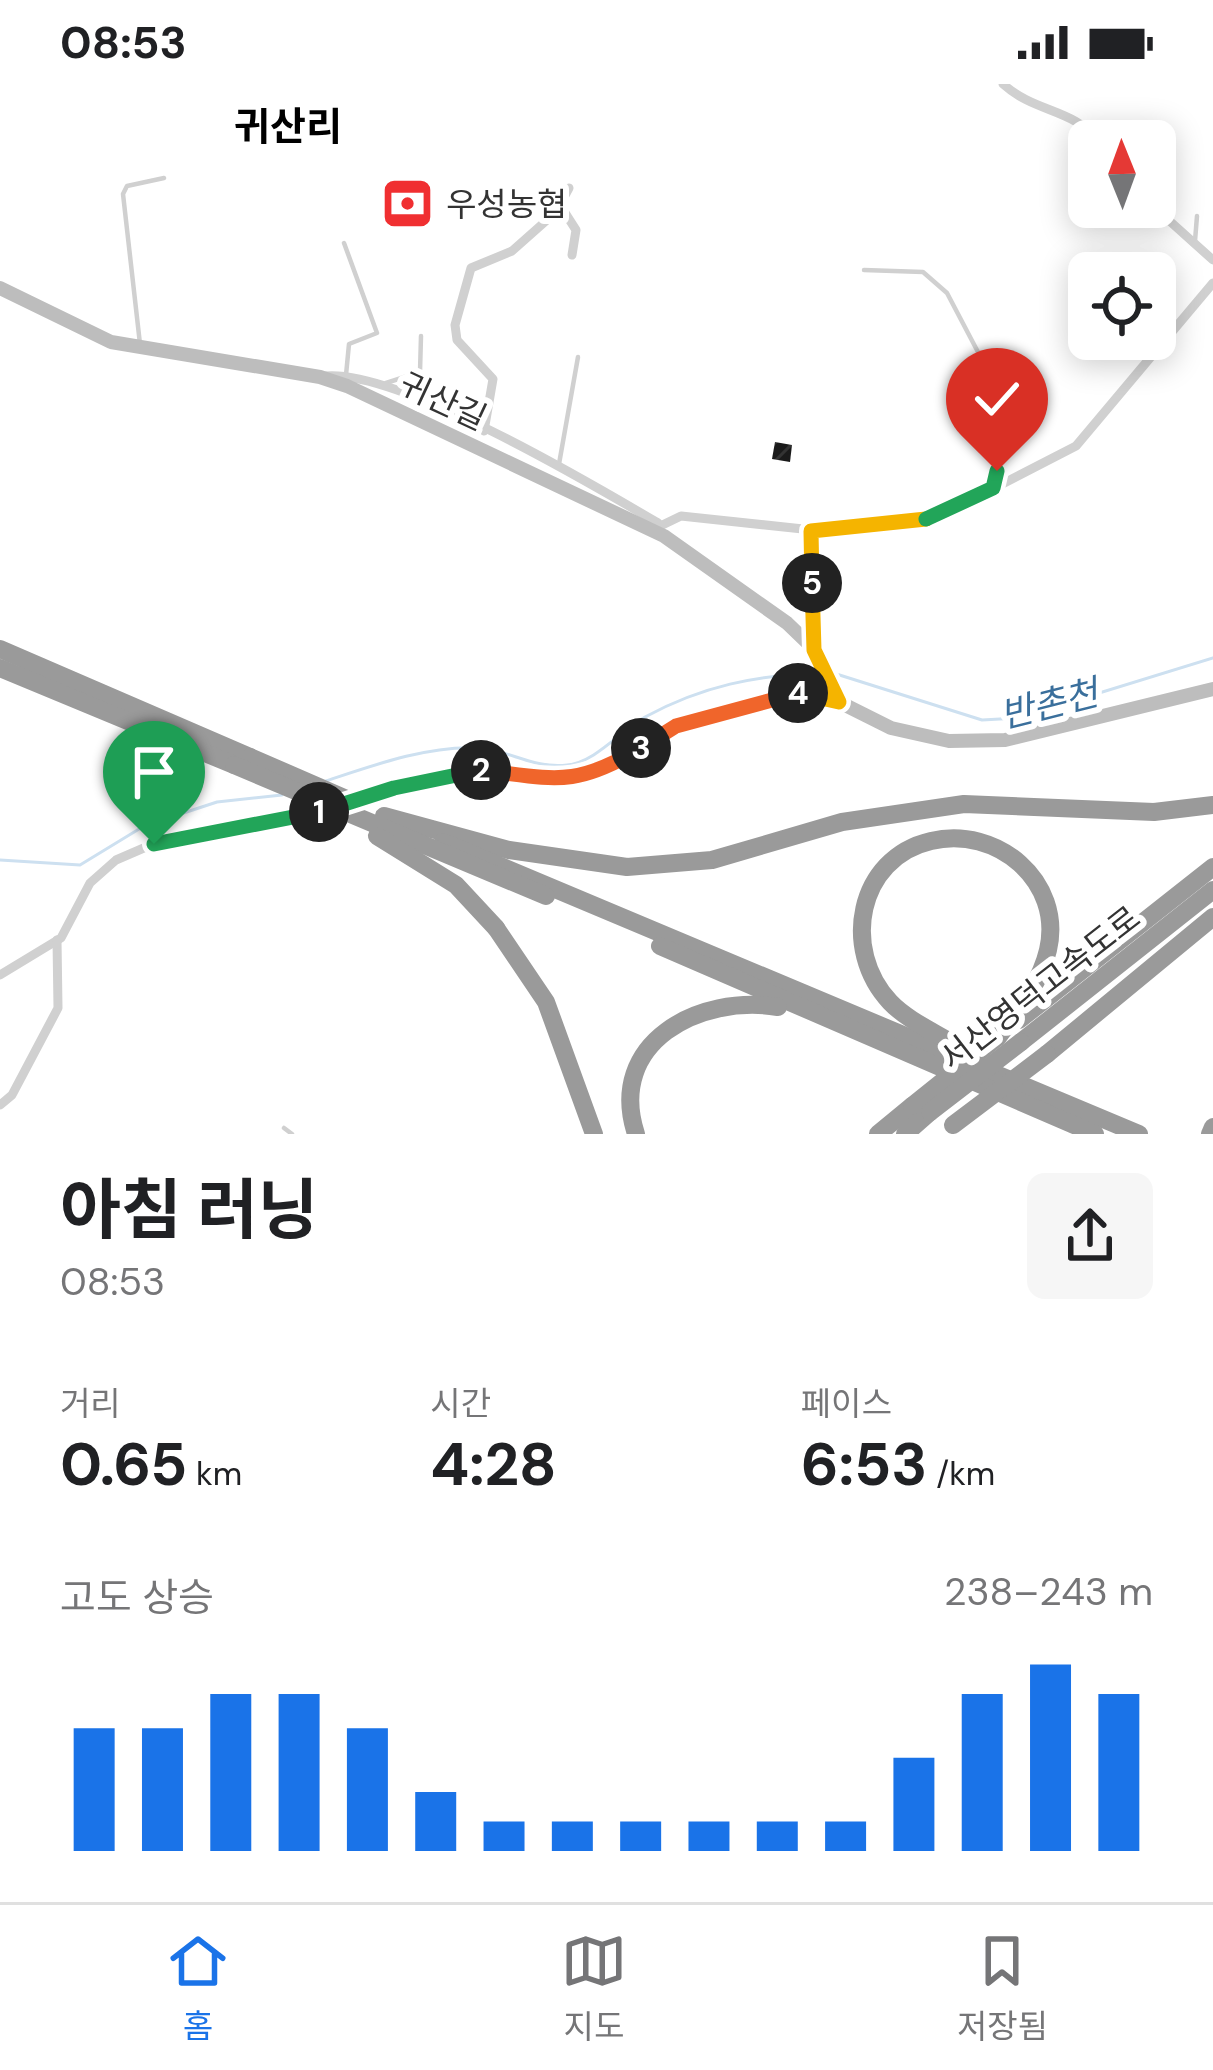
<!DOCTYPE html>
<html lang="ko">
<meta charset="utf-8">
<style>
body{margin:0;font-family:"DM Sans","Noto Sans KR",sans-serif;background:#f6f6f6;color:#202124;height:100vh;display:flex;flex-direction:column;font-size:45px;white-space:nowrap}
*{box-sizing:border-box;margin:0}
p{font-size:39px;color:#757577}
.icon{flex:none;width:66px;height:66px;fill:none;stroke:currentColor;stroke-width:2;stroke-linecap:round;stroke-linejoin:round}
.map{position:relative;height:1050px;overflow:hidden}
.side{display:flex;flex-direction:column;background:#fff;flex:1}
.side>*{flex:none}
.needle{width:78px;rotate:359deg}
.buttons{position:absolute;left:1068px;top:36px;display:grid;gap:24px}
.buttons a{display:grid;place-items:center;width:108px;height:108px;border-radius:18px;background:#fff;box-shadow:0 6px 30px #0003;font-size:60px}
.pin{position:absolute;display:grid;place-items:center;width:102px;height:102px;color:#fff;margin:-123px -51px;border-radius:50% 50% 50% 0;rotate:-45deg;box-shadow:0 0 12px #0007}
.pin .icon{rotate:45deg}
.km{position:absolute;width:60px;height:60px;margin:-30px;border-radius:50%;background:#222;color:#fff;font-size:33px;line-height:60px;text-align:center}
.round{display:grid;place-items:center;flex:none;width:126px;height:126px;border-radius:18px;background:#f6f6f6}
.head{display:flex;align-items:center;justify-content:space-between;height:204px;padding:0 60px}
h1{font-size:66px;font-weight:700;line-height:90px}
.metrics{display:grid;grid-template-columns:repeat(3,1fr);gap:18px;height:204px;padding:12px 60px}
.metrics div{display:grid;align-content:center}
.metrics b{font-size:60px;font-weight:700}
.metrics small{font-size:33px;font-weight:400}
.metrics p{font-size:33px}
.chart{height:336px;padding:24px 60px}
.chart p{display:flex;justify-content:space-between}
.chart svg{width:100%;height:216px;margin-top:12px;stroke:#1a73e8;stroke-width:6}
.status{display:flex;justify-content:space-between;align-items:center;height:84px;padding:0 60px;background:#fff;direction:ltr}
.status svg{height:33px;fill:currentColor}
.tab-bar{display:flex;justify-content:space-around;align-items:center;height:168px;border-top:3px solid #e0e0e0;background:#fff;font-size:33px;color:#757577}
.tab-bar a{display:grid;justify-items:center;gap:6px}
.tab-bar .on{color:#1a73e8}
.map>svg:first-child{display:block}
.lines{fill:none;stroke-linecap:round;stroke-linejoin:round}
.stream{stroke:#cde0f0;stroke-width:3}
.building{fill:url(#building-hatch)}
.lane{stroke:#d0d0d0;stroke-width:4.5}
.street{stroke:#d0d0d0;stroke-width:9}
.secondary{stroke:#bdbdbd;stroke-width:14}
.highway{stroke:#9a9a9a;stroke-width:18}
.highway-bridge{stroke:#9a9a9a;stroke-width:18}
.split-1-casing{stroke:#fff;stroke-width:24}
.split-2-casing{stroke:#fff;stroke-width:24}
.split-3-casing{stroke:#fff;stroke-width:24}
.split-4-casing{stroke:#fff;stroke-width:24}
.split-5-casing{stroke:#fff;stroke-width:24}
.split-6-casing{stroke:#fff;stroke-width:24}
.split-7-casing{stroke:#fff;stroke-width:24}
.split-1{stroke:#22a559;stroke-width:15}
.split-2{stroke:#22a559;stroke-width:15}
.split-3{stroke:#f0652b;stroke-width:15}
.split-4{stroke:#f0652b;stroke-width:15}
.split-5{stroke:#f5b400;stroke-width:15}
.split-6{stroke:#f5b400;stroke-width:15}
.split-7{stroke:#22a559;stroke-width:15}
.labels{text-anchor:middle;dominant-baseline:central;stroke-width:12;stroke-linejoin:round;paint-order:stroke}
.poi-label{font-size:33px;fill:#333;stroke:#fff;text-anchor:start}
.street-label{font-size:33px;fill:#333;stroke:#fff}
.water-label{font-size:36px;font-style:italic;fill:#3a6f9c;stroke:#fff}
.quarter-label{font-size:39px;font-weight:bold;fill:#000;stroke:#fff}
</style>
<div class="status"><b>08:53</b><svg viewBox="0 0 49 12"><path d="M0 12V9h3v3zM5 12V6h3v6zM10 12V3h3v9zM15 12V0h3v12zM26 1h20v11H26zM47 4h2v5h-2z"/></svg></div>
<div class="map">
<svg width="1213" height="1050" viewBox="0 0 1213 1050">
<defs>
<pattern id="building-hatch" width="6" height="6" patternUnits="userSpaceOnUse" patternTransform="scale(3)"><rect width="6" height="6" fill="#1a1a1a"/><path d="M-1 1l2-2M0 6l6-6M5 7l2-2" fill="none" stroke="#333"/></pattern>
</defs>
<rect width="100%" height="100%" fill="#fff"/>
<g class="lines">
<g class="stream">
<polyline points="830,588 982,636 1018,634 1213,574"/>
<path d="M326,697C371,682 429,661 478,664C509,666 534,685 567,681C596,678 620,647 645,633C702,602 756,591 821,589"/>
<polyline points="0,776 80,781 144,742 217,718 282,711"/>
</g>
</g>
<polygon class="building" points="775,358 792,361 790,378 772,375"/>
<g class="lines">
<g class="lane">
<polyline points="1195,157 1197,132"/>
<polyline points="344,159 377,249 349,260 346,291"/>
<polyline points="864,186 923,188 947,209 1010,329 1010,352 993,404"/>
<polyline points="140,260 123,110 127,102 164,94"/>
<polyline points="386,299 420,288 421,252"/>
<polyline points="559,380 578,273"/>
<polyline points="284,1044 292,1050"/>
</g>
<g class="street">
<path d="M1003,0C1035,29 1072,24 1099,57"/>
<polyline points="560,121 576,146 572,171"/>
<polyline points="1154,123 1213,176"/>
<path d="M326,292C399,286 590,399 658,439"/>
<polyline points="484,347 493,295 457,256 455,241 471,184 512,167 556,128 569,104"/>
<polyline points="652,446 681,432 831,448 910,440 946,429 1076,362 1213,199"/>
<polyline points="811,447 814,565"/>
<polyline points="353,717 481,686 545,694 593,692 677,642 784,610 814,609 839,618"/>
<polyline points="0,891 61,854 90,799 116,776 153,760 332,724"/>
<polyline points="0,1021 12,1011 58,924 57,856"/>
</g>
<polyline class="secondary" points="0,204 111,258 320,293 347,302 664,452 787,539 814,565 839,618 891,644 949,657 1005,656 1213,605"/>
<g class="highway">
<polyline points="0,565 250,673"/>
<polyline points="0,584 234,681"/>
<polyline points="384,732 509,766 627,783 712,776 842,738 964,720 1154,728 1213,721"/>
<polyline points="443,758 1139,1050"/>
<polyline points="496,844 546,918 594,1050"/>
<polyline points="660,862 1095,1050"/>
<polyline points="1019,936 1213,783"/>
<polyline points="1021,958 1213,806"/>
<path d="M952,959C932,947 906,935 890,918C841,866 857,774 931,757C996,741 1064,797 1048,866C1040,900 1018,926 998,953"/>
<polyline points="1047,970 1213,833"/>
<path d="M636,1050C606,958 700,910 778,923"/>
<polyline points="878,1050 912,1022"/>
<polyline points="905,1050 930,1028"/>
<polyline points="1210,1050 1213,1043"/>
</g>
<g class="highway-bridge">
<polyline points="250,673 358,720"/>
<polyline points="234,681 546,812"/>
<polyline points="377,752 456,801 496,844"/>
<polyline points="912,1022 998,953"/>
<polyline points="930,1028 1021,958"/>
<polyline points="953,1041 1047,970"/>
</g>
</g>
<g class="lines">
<defs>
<polyline id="split-1" points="154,760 319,728"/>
<polyline id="split-2" points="319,728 394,704 481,686"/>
<path id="split-3" d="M481,686C556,695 574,704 641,664"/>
<polyline id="split-4" points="641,664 676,642 798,609"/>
<polyline id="split-5" points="798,609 839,618 814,566 812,499"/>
<polyline id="split-6" points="812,499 811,447 926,435"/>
<polyline id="split-7" points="926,435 993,404 997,387"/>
</defs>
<use href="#split-1" class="split-1-casing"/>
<use href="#split-2" class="split-2-casing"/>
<use href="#split-3" class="split-3-casing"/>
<use href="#split-4" class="split-4-casing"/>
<use href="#split-5" class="split-5-casing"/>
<use href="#split-6" class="split-6-casing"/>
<use href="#split-7" class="split-7-casing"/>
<use href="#split-1" class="split-1"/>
<use href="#split-2" class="split-2"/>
<use href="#split-3" class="split-3"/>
<use href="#split-4" class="split-4"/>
<use href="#split-5" class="split-5"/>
<use href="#split-6" class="split-6"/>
<use href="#split-7" class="split-7"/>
</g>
<defs>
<symbol id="bank-square" viewBox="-11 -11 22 22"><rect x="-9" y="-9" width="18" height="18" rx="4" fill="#f02f31" stroke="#fff"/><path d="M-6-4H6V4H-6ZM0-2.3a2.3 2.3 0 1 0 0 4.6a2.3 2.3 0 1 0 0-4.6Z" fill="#fff"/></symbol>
</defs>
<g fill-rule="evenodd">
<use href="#bank-square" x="378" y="90" width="59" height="59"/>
</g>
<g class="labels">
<g class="poi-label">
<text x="446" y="120">우성농협</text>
</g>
<g class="street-label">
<text transform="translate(443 317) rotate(25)">귀산길</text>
<text transform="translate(1040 904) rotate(-38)">서산영덕고속도로</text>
</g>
<g class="water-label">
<text transform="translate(1049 620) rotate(-14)">반촌천</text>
</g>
<g class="quarter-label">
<text x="288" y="42">귀산리</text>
</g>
</g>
</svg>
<div class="buttons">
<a><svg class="needle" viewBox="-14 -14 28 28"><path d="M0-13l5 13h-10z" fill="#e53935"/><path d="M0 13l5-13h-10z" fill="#757577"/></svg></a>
<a><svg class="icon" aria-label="locate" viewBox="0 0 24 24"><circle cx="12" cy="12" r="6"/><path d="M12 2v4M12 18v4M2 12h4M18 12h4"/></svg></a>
</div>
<div class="pin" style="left:154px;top:760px;background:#1e9e55"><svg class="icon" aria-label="arrive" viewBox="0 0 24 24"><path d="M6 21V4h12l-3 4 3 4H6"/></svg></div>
<div class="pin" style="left:997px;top:387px;background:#d93025"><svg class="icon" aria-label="check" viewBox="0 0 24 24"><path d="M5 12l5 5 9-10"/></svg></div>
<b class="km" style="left:319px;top:728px">1</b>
<b class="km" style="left:481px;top:686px">2</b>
<b class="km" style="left:641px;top:664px">3</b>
<b class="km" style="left:798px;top:609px">4</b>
<b class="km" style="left:812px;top:499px">5</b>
</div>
<section class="side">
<div class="head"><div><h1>아침 러닝</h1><p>08:53</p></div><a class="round"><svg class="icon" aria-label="share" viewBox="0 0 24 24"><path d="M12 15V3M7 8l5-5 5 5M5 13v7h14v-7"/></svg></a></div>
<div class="metrics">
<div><p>거리</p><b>0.65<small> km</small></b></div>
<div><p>시간</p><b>4:28</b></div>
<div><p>페이스</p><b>6:53<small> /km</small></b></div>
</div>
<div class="chart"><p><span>고도 상승</span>238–243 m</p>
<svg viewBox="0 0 160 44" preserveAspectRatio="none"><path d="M5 44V19M15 44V19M25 44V12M35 44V12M45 44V19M55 44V32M65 44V38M75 44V38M85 44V38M95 44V38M105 44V38M115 44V38M125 44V25M135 44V12M145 44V6M155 44V12"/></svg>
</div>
</section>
<nav class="tab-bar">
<a class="on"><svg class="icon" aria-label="home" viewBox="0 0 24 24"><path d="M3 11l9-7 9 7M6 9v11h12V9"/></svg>홈</a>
<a><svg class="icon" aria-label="map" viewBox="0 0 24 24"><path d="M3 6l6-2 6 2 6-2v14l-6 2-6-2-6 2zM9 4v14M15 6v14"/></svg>지도</a>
<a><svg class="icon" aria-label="saved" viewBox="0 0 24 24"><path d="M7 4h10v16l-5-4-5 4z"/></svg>저장됨</a>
</nav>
